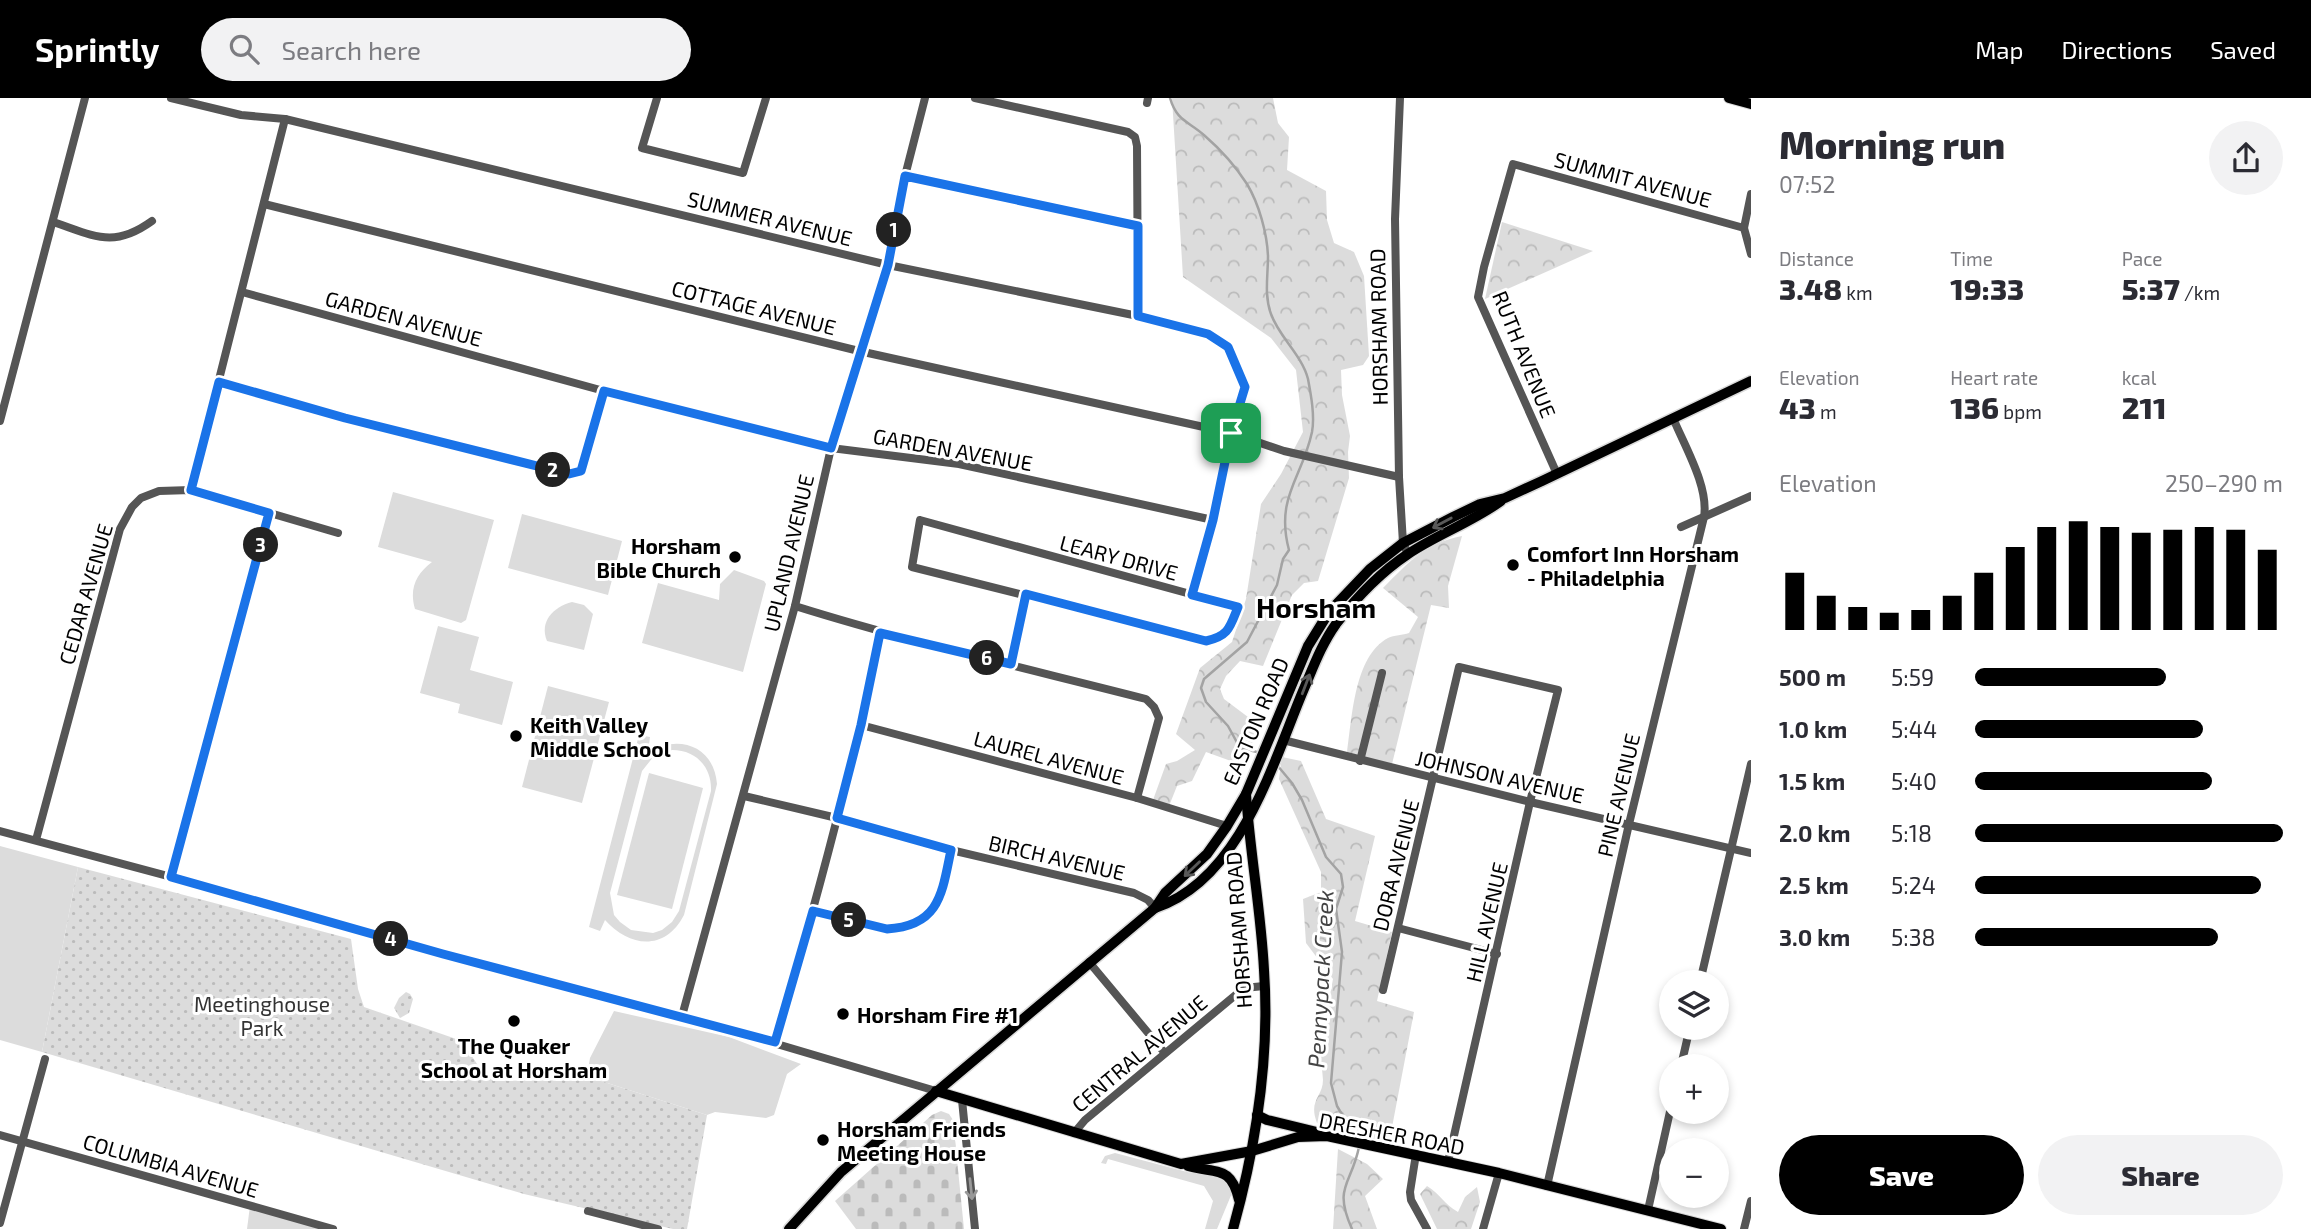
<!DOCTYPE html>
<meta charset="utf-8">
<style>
body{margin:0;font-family:"Exo 2",sans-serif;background:#f2f2f3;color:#2b2b33;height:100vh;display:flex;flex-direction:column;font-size:26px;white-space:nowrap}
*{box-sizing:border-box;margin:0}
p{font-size:23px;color:#7c7c81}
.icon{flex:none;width:38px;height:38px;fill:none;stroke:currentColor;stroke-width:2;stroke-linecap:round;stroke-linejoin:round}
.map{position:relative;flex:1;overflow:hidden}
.sheet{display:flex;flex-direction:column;background:#fff;width:560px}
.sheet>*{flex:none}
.fabs{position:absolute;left:1659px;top:872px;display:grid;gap:14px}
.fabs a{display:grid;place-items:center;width:70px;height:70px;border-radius:50%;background:#fff;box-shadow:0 4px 10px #0003;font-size:35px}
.pin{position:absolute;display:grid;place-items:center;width:60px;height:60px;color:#fff;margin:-30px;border-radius:14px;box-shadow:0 4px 10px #0006}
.km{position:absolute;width:35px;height:35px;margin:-18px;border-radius:50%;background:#222;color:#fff;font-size:19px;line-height:35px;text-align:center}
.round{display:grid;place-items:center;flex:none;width:74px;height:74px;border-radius:37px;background:#f2f2f3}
.summary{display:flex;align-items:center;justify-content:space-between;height:119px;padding:0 28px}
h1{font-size:38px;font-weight:800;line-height:52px}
.metrics{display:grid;grid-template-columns:repeat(3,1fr);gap:10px;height:119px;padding:7px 28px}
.metrics div{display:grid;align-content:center}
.metrics b{font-size:30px;font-weight:800}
.metrics small{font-size:19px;font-weight:400}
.metrics p{font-size:19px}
.chart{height:196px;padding:14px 28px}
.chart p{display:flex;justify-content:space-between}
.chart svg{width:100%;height:126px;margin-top:7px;stroke:#000;stroke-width:6}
.button{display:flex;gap:14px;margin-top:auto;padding:14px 28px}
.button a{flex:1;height:80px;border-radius:42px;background:#000;color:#fff;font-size:28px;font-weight:800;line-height:80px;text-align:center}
.button a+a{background:#f2f2f3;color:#2b2b33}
ul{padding:0 28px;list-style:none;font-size:23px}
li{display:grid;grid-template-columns:112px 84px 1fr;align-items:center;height:52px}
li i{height:18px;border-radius:9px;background:#000}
header{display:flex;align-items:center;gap:42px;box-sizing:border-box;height:98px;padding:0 35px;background:#000;color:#fff}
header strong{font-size:33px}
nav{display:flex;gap:38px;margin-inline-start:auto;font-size:24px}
.search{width:490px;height:63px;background:#f2f2f3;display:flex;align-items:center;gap:18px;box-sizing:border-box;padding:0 24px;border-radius:38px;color:#7c7c81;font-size:26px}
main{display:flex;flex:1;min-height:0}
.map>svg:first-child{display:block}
.green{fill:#dcdcdc;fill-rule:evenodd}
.forest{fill:url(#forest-crowns)}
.cemetery{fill:url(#cemetery-stones)}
.park{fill:url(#park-dots)}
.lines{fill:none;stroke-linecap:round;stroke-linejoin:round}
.stream{stroke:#a3a3a3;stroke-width:2.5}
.major-casing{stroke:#dbdbdb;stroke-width:12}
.highway-casing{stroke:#dbdbdb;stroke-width:13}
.minor{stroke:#555;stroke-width:8}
.major{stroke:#000;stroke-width:10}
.highway{stroke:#000;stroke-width:10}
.oneway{stroke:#595959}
.oneway2{stroke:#999}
.route-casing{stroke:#fff;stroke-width:14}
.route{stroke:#1a73e8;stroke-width:9}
.poi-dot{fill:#000;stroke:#fff;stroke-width:2.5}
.labels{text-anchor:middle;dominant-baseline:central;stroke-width:6;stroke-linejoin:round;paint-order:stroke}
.street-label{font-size:21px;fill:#000;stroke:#fff}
.poi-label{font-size:21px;font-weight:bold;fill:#000;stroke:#fff;text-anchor:start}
.park-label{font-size:21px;fill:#333;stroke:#fff}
.water-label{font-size:23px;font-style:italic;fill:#444;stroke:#fff}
.district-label{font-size:28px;font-weight:bold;fill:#000;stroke:#fff}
</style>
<header>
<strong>Sprintly</strong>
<div class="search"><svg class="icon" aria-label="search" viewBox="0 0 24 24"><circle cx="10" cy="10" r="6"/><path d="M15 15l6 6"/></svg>Search here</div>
<nav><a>Map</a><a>Directions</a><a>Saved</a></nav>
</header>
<main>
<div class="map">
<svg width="1751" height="1131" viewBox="0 0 1751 1131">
<defs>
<pattern id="forest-crowns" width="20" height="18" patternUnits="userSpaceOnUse" patternTransform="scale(1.75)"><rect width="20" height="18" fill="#dcdcdc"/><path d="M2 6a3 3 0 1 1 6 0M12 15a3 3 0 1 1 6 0" fill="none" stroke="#bbb"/></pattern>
<pattern id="cemetery-stones" width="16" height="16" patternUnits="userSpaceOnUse" patternTransform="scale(1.75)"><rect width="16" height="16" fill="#dcdcdc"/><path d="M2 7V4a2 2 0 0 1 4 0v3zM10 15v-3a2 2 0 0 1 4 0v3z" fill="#bbb"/></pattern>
<pattern id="park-dots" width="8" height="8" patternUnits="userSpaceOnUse" patternTransform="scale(1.75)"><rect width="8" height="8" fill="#dcdcdc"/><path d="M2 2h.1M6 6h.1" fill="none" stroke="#bbb" stroke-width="1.8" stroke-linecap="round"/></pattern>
</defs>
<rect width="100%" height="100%" fill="#fff"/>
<g class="green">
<path d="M393,394L494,422L466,522L461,525L415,511C409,491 416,476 432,464L378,449Z"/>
<polygon points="522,416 622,443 608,497 508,470"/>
<polygon points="734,472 764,483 766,486 743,574 642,545 658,485 719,502 720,486"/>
<path d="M572,504L584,507L593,516L584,552L547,543C539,524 553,509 572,504Z"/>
<polygon points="438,528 479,539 470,572 513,584 502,627 458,615 460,606 420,595"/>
<polygon points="548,588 609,604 582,705 522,689"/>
<path d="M639,637L650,639L648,654C679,636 714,648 717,686L684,817C665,854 629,849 605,822L600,833L589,829ZM672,652C696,652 712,669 711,693L679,813L672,824L662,832L653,835L631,832L620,824L614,817L610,795L642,673L654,658Z"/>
<polygon points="649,675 703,690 672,811 617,797"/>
<polygon points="0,748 78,769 42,954 0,942"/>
<polygon points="614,913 729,939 801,966 787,976 774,1017 766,1020 715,1014 707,1017 598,982 586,982 590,960"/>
<path d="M1115,1055L1191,1075C1207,1074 1230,1076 1232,1095L1217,1131H1205L1213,1103L1204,1088L1108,1061L1106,1066L1101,1065L1105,1058Z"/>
<polygon points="250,1108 325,1131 247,1131"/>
</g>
<g class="forest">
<polygon points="1172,0 1273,0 1278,25 1289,39 1287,72 1326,93 1327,122 1334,145 1354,154 1364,178 1369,258 1363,267 1341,272 1342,297 1350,338 1348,354 1349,380 1318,483 1304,485 1292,497 1263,568 1240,563 1226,578 1220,591 1224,601 1260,628 1242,667 1206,654 1192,683 1177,688 1169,708 1153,702 1166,666 1177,663 1195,652 1176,636 1200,570 1232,544 1246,501 1261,406 1281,376 1303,334 1296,272 1271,240 1183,179"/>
<polygon points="1502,124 1593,153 1485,201"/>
<path d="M1462,438L1448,488L1449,510L1431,507L1392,666L1347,655C1352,621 1354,558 1388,540C1394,537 1403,537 1409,535L1418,519L1383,490C1409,464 1425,445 1462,438Z"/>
<path d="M1282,659L1301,663L1326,721L1375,738L1355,823L1392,834L1377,903L1414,914L1389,1045L1317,1025C1308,1002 1323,999 1323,982C1322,965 1318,947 1314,931L1327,913L1333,881L1306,845L1303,801L1321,794V774L1279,681Z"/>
<polygon points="1338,1051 1367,1066 1383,1081 1365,1098 1377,1131 1333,1131"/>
<path d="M1427,1088C1441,1097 1443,1105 1458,1114L1465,1099L1477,1089L1480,1104L1471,1131H1437L1420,1096Z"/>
</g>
<polygon class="cemetery" points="941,1013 949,1016 953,1022 964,1131 856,1131 835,1103 932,1017"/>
<g class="park">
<polygon points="78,769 351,841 358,891 364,909 462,943 477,966 493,983 598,982 707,1017 687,1131 673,1131 524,1096 42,954"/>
<polygon points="406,894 410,896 413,901 409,915 400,920 394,910 399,900"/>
</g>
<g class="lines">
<g class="stream">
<path d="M1170,0C1177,24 1189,23 1205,38C1220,51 1236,69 1247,86C1259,106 1267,135 1268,158C1268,178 1264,197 1271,216C1279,239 1302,257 1308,281C1311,297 1315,318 1312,334C1302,381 1275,399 1289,452L1283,461L1277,487L1247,544L1204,581L1201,590L1206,604L1228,628L1240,650L1261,655"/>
<polyline points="1277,667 1292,685 1302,702 1326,759 1341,776 1343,789 1336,811 1342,854 1331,985 1337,1008 1357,1042"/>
<path d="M1352,1131C1333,1088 1351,1088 1359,1049"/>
</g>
<defs>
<g id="major">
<polyline points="1729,0 1751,6"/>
<polyline points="936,993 1181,1066 1252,1053 1298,1039 1327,1038 1499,1075 1721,1131"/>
<polyline points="1257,1017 1267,1022 1317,1034"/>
<path d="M1188,1068C1217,1076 1231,1067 1239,1102"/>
<path d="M1233,1131C1256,1048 1270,958 1264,872C1261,813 1250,755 1246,696"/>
</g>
<g id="highway">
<path d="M1155,810C1240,782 1272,667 1303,593C1313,570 1321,547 1336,526C1356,500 1381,474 1408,456C1438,436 1472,424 1501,403"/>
<polyline points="789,1131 841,1074 1155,810 1165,795 1207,756 1227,728 1246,696 1308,548 1329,514 1370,471 1403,445 1453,419 1480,406 1505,400 1542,383 1751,283"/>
</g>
</defs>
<use href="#major" class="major-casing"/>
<use href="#highway" class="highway-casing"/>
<g class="minor">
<polyline points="171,0 241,17 285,21 888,167 1138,218 1208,235 1228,249 1245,289 1231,335 1213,422 1192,497"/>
<polyline points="657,0 642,50 743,75 766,0"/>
<polyline points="975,0 1128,34 1135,39 1137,48 1138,218"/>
<polyline points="1400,0 1395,121 1399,379 1403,445 1408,456"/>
<polyline points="1147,5 1148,0"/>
<polyline points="905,78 1138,128"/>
<polyline points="1751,96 1744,130 1751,156"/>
<polyline points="264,106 859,253 1231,335 1284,353 1399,379"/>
<path d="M53,124C95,138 113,151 152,123"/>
<polyline points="242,194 604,293 831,350 959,366 1213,422"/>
<polyline points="218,284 345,320 569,376 581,373 604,293"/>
<polyline points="0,323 85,0"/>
<polyline points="1557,376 1478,199 1484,169 1513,66 1744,130"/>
<polyline points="191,392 285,21"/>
<path d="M920,422L1238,509C1230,529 1229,538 1206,543L912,469Z"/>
<polyline points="1681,429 1751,398"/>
<path d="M795,508C910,544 1029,571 1146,601L1154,609L1159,620L1137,700"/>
<polyline points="1011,566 1025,496"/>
<polyline points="861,627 1137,700 1227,728"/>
<polyline points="1283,642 1530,704 1751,755"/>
<polyline points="1360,663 1382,575"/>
<polyline points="744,698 837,720 951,752 1134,795 1148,802 1155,810"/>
<polyline points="0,733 257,802 444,856 682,918 936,993"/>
<polyline points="36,742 120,431 132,409 141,400 159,393 191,392 338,435"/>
<polyline points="171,779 269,415"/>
<path d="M813,813L887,831C940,828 943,795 951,752"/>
<polyline points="1398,830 1497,856"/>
<polyline points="1089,864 1164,954"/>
<polyline points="1700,884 1751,666"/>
<polyline points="1383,892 1459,569 1558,592 1530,704 1448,1064"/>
<polyline points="682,918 795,508 831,350 888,167 905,78 925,0"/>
<path d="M775,944C815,809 852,673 880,535"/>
<polyline points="1681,968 1690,929"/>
<polyline points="962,1002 975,1131"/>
<polyline points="1074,1035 1085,1022 1244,890 1264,888"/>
<polyline points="0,1037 333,1131"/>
<polyline points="1416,1056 1410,1094 1411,1102 1427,1131"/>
<path d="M1547,1088L1629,726L1704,419C1709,389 1685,349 1673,320"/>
<polyline points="1648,1112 1671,1009"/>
<polyline points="588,1113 658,1131"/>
<polyline points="0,1125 45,961"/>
<polyline points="1483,1131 1499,1075"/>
<polyline points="1744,1131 1751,1103"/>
</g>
<use href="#major" class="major"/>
<use href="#highway" class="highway"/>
</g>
<defs><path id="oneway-shaft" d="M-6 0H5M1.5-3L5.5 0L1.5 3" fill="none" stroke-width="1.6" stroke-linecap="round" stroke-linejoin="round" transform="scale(1.75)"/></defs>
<g class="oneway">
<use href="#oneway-shaft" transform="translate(1442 425) rotate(152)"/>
<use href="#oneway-shaft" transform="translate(1306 586) rotate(-69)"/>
<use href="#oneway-shaft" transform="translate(1192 771) rotate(136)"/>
</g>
<use class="oneway2" href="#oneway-shaft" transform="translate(971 1091) rotate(84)"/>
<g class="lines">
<defs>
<path id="route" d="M905,78L1138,128V218L1208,236L1228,249L1245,289L1231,335L1213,422L1192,497L1238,509C1230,529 1229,538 1206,543L1026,496L1011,566L880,535L861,627L837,720L951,752C942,795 940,828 887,831L813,813L775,944L443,856L171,779L269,415L191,392L219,284L345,320L569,376L581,373L604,293L831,350L888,167Z"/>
</defs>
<use href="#route" class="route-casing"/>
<use href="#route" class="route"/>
</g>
<g class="poi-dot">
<circle cx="735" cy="459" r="7"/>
<circle cx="1513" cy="467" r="7"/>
<circle cx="516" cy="638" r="7"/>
<circle cx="843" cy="916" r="7"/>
<circle cx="514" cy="923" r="7"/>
<circle cx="823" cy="1042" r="7"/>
</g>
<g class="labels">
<g class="street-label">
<text transform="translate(1633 81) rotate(15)">SUMMIT AVENUE</text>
<text transform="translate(770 120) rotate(14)">SUMMER AVENUE</text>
<text transform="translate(754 209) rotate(14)">COTTAGE AVENUE</text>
<text transform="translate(404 220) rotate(15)">GARDEN AVENUE</text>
<text transform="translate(1378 229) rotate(-91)">HORSHAM ROAD</text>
<text transform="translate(1525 256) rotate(68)">RUTH AVENUE</text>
<text transform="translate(953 351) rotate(10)">GARDEN AVENUE</text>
<text transform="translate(788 455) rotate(-77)">UPLAND AVENUE</text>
<text transform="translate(1119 459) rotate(15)">LEARY DRIVE</text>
<text transform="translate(85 496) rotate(-74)">CEDAR AVENUE</text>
<text transform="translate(1255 623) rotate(-67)">EASTON ROAD</text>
<text transform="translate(1049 659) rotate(15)">LAUREL AVENUE</text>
<text transform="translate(1500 678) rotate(13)">JOHNSON AVENUE</text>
<text transform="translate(1618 697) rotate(-77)">PINE AVENUE</text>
<text transform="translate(1057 759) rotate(13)">BIRCH AVENUE</text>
<text transform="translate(1395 767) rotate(-76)">DORA AVENUE</text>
<text transform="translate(1486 824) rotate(-77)">HILL AVENUE</text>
<text transform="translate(1238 832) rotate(-94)">HORSHAM ROAD</text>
<text transform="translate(1139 955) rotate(-40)">CENTRAL AVENUE</text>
<text transform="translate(1392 1035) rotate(11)">DRESHER ROAD</text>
<text transform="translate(171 1067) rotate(16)">COLUMBIA AVENUE</text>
</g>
<g class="poi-label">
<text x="721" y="447" text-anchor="end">Horsham<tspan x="721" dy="24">Bible Church</tspan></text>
<text x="1527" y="455">Comfort Inn Horsham<tspan x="1527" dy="24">- Philadelphia</tspan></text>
<text x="530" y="626">Keith Valley<tspan x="530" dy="24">Middle School</tspan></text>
<text x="857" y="916">Horsham Fire #1</text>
<text x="514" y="947" text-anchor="middle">The Quaker<tspan x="514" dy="24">School at Horsham</tspan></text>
<text x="837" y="1030">Horsham Friends<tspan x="837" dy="24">Meeting House</tspan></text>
</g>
<g class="park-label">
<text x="262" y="905">Meetinghouse<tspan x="262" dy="24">Park</tspan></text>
</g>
<g class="water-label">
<text transform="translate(1320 881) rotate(-87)">Pennypack Creek</text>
</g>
<g class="district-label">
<text x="1316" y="509">Horsham</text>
</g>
</g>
</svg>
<div class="fabs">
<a><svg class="icon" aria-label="layers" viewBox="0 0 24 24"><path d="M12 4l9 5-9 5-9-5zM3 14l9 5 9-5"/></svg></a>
<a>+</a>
<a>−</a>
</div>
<div class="pin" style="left:1231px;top:335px;background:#1e9e55"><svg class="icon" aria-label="arrive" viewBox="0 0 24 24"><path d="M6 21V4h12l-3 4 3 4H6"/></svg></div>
<b class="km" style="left:894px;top:132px">1</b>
<b class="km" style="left:553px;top:372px">2</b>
<b class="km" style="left:261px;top:447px">3</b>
<b class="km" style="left:391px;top:841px">4</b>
<b class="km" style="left:849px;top:822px">5</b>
<b class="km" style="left:987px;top:560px">6</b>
</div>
<section class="sheet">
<div class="summary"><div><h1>Morning run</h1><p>07:52</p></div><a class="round"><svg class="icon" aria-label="share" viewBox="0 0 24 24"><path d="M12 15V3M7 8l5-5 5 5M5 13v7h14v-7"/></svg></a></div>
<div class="metrics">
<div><p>Distance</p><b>3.48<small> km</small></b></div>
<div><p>Time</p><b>19:33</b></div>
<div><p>Pace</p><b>5:37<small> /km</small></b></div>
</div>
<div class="metrics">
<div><p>Elevation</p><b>43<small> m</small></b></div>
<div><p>Heart rate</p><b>136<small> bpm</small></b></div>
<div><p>kcal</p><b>211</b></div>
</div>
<div class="chart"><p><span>Elevation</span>250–290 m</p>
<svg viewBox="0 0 160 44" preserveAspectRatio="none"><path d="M5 44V24M15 44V32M25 44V36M35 44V38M45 44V37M55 44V32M65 44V24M75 44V15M85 44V8M95 44V6M105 44V8M115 44V10M125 44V9M135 44V8M145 44V9M155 44V16"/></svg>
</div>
<ul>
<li><b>500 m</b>5:59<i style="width:62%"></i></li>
<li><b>1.0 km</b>5:44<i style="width:74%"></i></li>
<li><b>1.5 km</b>5:40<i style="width:77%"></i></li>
<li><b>2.0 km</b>5:18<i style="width:100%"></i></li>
<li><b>2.5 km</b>5:24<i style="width:93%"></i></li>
<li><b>3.0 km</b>5:38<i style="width:79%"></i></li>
</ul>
<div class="button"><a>Save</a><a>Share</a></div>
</section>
</main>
